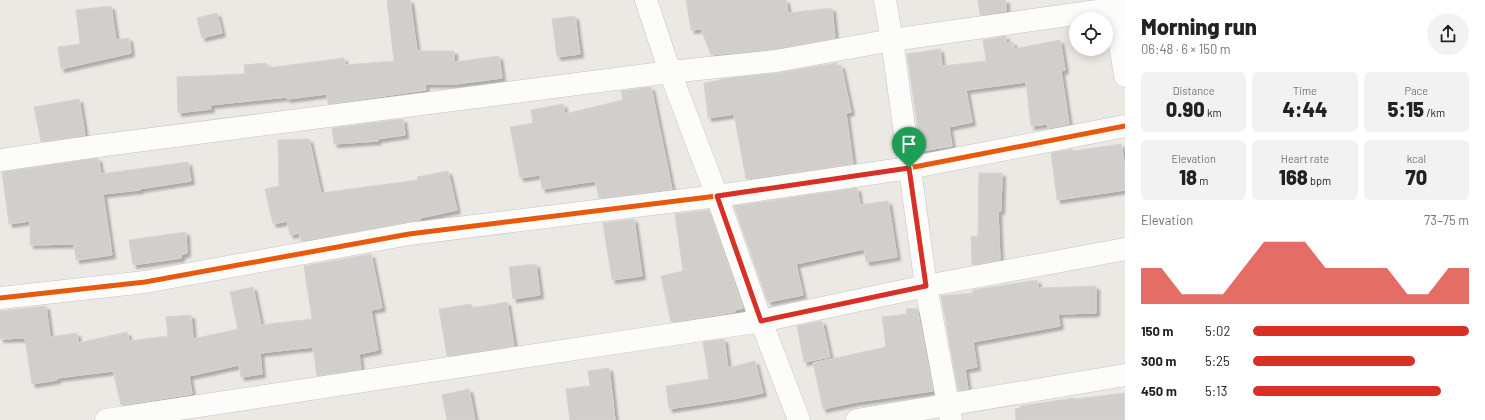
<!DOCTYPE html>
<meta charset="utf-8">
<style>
body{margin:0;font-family:Barlow,sans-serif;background:#f2f2f2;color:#222;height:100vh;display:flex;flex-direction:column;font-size:15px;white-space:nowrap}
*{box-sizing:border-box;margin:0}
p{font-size:13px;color:#767676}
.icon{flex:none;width:22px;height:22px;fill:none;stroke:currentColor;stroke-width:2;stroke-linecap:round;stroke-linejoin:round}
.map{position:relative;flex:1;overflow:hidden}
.sheet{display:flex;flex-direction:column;background:#fff;width:360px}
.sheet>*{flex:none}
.fabs{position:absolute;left:1069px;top:12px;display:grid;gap:8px}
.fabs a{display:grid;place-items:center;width:44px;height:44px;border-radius:50%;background:#fff;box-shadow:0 2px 10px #0003;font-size:20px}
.pin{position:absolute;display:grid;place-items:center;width:34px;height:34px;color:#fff;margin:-41px -17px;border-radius:50% 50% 50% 0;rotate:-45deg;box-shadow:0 0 4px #0007}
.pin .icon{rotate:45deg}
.round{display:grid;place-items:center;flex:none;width:42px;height:42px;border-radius:21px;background:#f2f2f2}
.overview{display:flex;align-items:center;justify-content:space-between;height:68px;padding:0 16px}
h1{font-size:22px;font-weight:800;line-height:30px}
.figures{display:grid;grid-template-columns:repeat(3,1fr);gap:6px;height:68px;padding:4px 16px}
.figures div{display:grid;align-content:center;border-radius:6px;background:#f2f2f2;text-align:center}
.figures b{font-size:20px;font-weight:800}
.figures small{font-size:11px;font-weight:400}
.figures p{font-size:11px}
.chart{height:112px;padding:8px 16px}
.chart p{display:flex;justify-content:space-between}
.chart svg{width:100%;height:72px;margin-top:4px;fill:#d93025;opacity:.7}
ul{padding:0 16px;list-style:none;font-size:13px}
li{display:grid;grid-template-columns:64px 48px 1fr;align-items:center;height:30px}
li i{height:10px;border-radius:5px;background:#d93025}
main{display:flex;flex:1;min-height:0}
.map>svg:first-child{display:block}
.building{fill:#d1cecb;stroke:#d7d4d0;filter:url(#shadow)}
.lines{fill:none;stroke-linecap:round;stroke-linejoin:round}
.street-casing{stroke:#c5c4c5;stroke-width:23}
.secondary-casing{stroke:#c5c4c5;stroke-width:23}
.street{stroke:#fcfcfb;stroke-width:22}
.secondary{stroke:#fcfcfb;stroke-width:22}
.cycleway-casing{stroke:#fff;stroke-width:8}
.cycleway{stroke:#e8590c;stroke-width:5}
.route-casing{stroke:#fff;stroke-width:8}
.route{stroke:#d93025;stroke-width:5}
</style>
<main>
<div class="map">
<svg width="1125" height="420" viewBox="0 0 1125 420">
<defs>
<filter id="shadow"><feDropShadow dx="3.5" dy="3.5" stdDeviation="1" flood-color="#0004"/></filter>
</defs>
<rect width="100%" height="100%" fill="#ece8e4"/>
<g class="building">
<polygon points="387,0 410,0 417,51 454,51 454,62 499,56 502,78 456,84 425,84 426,90 328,104 327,94 287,99 287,97 210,105 211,109 178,113 177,77 245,74 244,65 266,63 267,68 344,58 345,65 394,61"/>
<polygon points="686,0 786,0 788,13 832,8 835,38 774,49 711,55 701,29 691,30"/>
<polygon points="978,0 1006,0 1006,11 980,15"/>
<polygon points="111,6 116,40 129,38 131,53 61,69 58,47 80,44 76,10"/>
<polygon points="217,13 222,33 202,38 197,18"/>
<polygon points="575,16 580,54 557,57 552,19"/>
<polygon points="1006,36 1006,43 1013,42 1014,49 1060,40 1065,70 1061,71 1069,124 1048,128 1047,124 1031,126 1026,82 966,90 972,122 949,127 952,146 921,151 907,54 940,49 942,66 986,61 983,40"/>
<polygon points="837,63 837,66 841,65 851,112 846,113 853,164 746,179 734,114 708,118 704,83 721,80 721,79 778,73"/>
<polygon points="651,87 672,189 599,198 595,181 542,189 540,175 520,178 510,127 533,123 531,110 563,104 565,114 623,100 621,91"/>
<polygon points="79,99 85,135 41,142 34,107"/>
<polygon points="403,119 405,135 377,139 378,141 334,144 332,128"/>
<polygon points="309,139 321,193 418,180 417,177 448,171 457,210 420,218 420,220 301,241 299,233 290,235 287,221 273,224 265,189 279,186 278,140"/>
<polygon points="1121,144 1125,168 1125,190 1057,200 1051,153 1072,149 1073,151"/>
<polygon points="98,158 101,174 188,162 191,181 139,189 140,190 103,194 112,255 76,260 74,244 30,245 30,221 9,224 2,172"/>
<polygon points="979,173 1002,173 1001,211 998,211 1000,260 972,265 971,237 978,236"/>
<polygon points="857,188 860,205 888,201 897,257 866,262 864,249 796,264 803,295 768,302 734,206"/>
<polygon points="709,210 743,308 735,310 735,312 671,322 661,276 683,271 675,214"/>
<polygon points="634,219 642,276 612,280 603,223"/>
<polygon points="186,232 187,253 181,255 181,258 133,265 129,240"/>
<polygon points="371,254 382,308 371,310 378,350 359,354 361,369 317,376 313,347 260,353 262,374 241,377 239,365 189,376 192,394 121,405 113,371 57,378 57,380 32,384 25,338 0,339 0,311 46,306 50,337 77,333 78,343 127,332 129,341 168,336 166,317 191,315 193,339 238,329 230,292 253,287 261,325 312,319 304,266"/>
<polygon points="536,264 540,295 513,299 509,267"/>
<polygon points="1037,280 1038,288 1096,286 1096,313 1058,314 1060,326 973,342 977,367 965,369 968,389 958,390 941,296 973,293 973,290"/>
<polygon points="507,302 514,346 447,356 439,309 471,304 472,308"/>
<polygon points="917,308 933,391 856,402 823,409 813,363 886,347 882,317 907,314 906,309"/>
<polygon points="822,321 830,357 804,362 797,326"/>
<polygon points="724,339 728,368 755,361 763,393 739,398 669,409 666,386 709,379 703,342"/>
<polygon points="609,368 615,420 570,420 566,389 590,386 588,371"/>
<polygon points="469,389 475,420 447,420 442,395"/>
<polygon points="1125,393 1125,420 1016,420 1015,409 1020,408 1020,406 1074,398 1075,399"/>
</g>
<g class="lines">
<defs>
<g id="street">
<polyline points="885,0 892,40 926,286 951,420"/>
<polyline points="1113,0 1125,76"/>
<polyline points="0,160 97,146 670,72 776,61 892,40 1125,7"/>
<polyline points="0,298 145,282 409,234 717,196 909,168 1125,126"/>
<polyline points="106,420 761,321 926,286 1125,249"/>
<polyline points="857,420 1125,375"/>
</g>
<polyline id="secondary" points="646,0 670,72 717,196 761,321 799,420"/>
</defs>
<use href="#street" class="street-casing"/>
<use href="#secondary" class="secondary-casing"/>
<use href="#street" class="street"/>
<use href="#secondary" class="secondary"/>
<defs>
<polyline id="cycleway" points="0,298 145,282 409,234 717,196 909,168 1125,126"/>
</defs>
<use href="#cycleway" class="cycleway-casing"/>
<use href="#cycleway" class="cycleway"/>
</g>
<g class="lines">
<defs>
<polygon id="route" points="909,168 926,286 761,321 717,196"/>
</defs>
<use href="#route" class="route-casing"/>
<use href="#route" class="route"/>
</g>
</svg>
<div class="fabs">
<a><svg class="icon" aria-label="locate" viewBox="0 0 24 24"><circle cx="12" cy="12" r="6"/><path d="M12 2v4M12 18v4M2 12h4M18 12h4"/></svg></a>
</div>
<div class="pin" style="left:909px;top:168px;background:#1e9e55"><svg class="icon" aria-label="arrive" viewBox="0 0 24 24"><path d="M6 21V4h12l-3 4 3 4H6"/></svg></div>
</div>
<section class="sheet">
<div class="overview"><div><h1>Morning run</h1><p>06:48 · 6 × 150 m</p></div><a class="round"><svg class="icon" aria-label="share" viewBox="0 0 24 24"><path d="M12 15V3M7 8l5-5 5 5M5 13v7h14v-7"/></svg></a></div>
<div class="figures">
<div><p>Distance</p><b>0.90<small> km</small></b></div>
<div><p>Time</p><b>4:44</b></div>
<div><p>Pace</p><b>5:15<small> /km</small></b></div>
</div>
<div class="figures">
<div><p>Elevation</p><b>18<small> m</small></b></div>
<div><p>Heart rate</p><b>168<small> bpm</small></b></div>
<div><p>kcal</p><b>70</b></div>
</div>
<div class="chart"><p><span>Elevation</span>73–75 m</p>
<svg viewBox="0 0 160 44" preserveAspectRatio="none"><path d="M0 44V22L10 22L20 38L30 38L40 38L50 22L60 6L70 6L80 6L90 22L100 22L110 22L120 22L130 38L140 38L150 22L160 22V44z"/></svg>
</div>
<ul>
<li><b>150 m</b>5:02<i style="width:100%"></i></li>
<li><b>300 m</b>5:25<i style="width:75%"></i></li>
<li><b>450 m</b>5:13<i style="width:87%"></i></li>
</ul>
</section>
</main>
